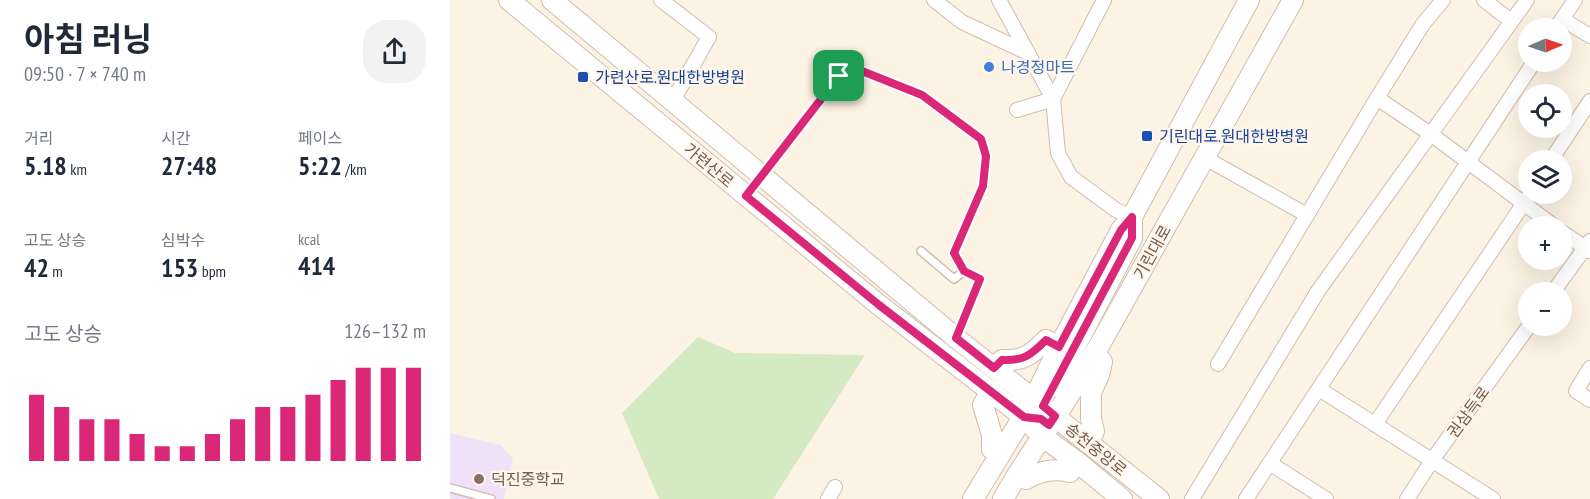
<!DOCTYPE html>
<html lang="ko">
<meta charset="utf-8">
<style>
body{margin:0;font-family:"PT Sans Narrow","Noto Sans KR",sans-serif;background:#f2f2f3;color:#1f2937;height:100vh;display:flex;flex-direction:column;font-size:22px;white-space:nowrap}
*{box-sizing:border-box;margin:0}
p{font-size:20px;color:#747a83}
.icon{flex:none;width:33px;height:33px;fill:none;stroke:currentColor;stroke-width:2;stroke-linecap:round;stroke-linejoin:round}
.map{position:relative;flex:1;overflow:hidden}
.details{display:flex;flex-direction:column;background:#fff;width:450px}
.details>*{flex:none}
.needle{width:39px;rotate:88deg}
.fabs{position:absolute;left:1068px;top:18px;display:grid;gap:12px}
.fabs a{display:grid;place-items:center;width:54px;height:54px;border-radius:50%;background:#fff;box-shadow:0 6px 24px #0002;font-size:30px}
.pin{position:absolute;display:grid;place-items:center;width:51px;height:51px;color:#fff;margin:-26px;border-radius:12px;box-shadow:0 3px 9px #0006}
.round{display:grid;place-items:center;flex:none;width:63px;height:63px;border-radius:24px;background:#f2f2f3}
.summary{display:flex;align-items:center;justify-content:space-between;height:102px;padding:0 24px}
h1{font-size:33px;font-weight:700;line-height:45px}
.stats{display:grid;grid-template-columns:repeat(3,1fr);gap:9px;height:102px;padding:6px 24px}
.stats div{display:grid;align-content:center}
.stats b{font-size:26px;font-weight:700}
.stats small{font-size:16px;font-weight:400}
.stats p{font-size:16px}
.chart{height:168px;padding:12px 24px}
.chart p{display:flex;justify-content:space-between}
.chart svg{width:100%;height:108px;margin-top:6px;stroke:#db2777;stroke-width:6}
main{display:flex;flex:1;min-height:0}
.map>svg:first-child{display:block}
.education{fill:#f0e1f9}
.green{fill:#d3eac3}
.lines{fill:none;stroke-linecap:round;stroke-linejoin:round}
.lane-casing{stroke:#d0bcae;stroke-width:10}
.street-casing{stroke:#d0bcae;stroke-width:16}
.secondary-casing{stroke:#d3bcab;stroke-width:22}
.lane{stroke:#fff;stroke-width:7}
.street{stroke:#fff;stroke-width:14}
.secondary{stroke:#fff;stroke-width:20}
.route-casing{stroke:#fff;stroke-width:12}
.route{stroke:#db2777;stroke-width:8}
.shop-dot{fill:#3f7fe0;stroke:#fff7eb;stroke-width:2}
.transit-dot{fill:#1a4fb4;stroke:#fff7eb;stroke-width:2}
.education-dot{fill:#8d6e63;stroke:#fff7eb;stroke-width:2}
.labels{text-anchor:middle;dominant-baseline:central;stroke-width:4.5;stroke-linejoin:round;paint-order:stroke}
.shop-label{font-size:16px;fill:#366cbe;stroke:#fff7eb;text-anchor:start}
.transit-label{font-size:16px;fill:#164399;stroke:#fff7eb;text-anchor:start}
.street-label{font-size:16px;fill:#75584a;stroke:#fff7eb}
.education-label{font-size:16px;fill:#785e54;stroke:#fff7eb;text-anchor:start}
</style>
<main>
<section class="details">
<div class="summary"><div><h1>아침 러닝</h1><p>09:50 · 7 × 740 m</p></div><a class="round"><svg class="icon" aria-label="share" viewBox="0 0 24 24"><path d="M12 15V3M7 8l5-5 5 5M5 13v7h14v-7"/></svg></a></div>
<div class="stats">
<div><p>거리</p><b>5.18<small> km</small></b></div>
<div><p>시간</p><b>27:48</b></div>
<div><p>페이스</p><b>5:22<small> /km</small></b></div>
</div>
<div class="stats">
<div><p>고도 상승</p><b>42<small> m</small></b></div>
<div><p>심박수</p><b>153<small> bpm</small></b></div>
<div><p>kcal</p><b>414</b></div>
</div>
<div class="chart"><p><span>고도 상승</span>126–132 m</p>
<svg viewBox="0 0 160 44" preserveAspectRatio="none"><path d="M5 44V17M15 44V22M25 44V27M35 44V27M45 44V33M55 44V38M65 44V38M75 44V33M85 44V27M95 44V22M105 44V22M115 44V17M125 44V11M135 44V6M145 44V6M155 44V6"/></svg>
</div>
</section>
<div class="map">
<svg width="1140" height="499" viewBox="0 0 1140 499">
<rect width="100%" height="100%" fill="#fcf3e4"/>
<polygon class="education" points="0,433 50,445 63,459 54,499 0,499"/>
<polygon class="green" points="248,337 285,353 415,355 323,499 209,499 172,413"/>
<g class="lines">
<defs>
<g id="lane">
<polyline points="297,194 389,76 412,71 472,95 531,139 536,156 533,186 504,253 514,271"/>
<polyline points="471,251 504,279 514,271 530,279 507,336"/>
<polyline points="0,488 41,499"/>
</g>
<g id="street">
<polyline points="211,0 259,37 222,102"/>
<polyline points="484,0 512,22 578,53 603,99 608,153 621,177 666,210 682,217"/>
<polyline points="549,0 578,53"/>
<polyline points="1034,0 1061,21"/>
<polyline points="1112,19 1140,36"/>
<polyline points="1106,28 1125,0"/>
<polyline points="927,98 982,135 1104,226"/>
<polyline points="567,110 603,99 654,0"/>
<polyline points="755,158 857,215"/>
<polyline points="1101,160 1140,101"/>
<polyline points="1112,232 1140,251"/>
<polyline points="1103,292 1140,241"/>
<polyline points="768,364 927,98 973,24 993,0"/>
<polyline points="1140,368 1126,391 1140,400"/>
<polyline points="869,389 1043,499"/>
<polyline points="925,424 1080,194"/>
<polyline points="821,464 876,499"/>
<polyline points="378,499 385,487"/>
<polyline points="742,499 868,291 1077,0"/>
<polyline points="796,499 1084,62"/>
<polyline points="957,499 983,459 1079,326"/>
</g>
<g id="secondary">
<polyline points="59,0 429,305 574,417 593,437 626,461 672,499"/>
<polyline points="102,0 506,338 709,499"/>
<path d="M544,368L552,360C574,361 581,355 596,340L609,347"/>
<polyline points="604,387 682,238 682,217"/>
<polyline points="541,391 533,405 542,435 542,449 550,454"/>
<polyline points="638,443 644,431 641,419 641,392 649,375 652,362 645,353"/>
<path d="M567,475L576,479C591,471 603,468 620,472L626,461"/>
<polyline points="523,499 584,399 609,347 671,230 682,217 799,0"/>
<path d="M553,499C573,464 596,431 618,397C628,382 634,367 645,353L843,0"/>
</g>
</defs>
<use href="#lane" class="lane-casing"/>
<use href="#street" class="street-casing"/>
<use href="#secondary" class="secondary-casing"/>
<use href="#lane" class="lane"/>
<use href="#street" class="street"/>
<use href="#secondary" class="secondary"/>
</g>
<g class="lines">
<defs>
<path id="route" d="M412,71L472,95L531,139L536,156L533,186L504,253L514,271L530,279L506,338L544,368L552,360C574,361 581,355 596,340L609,347L671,230L682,217V238L593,406L605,416L599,425L591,419L574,417L429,305L296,196L389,76Z"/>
</defs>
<use href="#route" class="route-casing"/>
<use href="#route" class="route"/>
</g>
<circle class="shop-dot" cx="539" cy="67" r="6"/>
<g class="transit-dot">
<rect x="127" y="71" width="12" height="12" rx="3"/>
<rect x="691" y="130" width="12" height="12" rx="3"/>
</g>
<circle class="education-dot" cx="29" cy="479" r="6"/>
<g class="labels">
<g class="shop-label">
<text x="551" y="67">나경정마트</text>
</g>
<g class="transit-label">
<text x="145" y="77">가련산로.원대한방병원</text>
<text x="709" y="136">기린대로.원대한방병원</text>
</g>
<g class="street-label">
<text transform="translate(259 165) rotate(40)">가련산로</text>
<text transform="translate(702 252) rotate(-61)">기린대로</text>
<text transform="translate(1018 412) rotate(-54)">권삼득로</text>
<text transform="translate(646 449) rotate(39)">송천중앙로</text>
</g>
<g class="education-label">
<text x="41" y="479">덕진중학교</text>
</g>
</g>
</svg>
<div class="fabs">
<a><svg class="needle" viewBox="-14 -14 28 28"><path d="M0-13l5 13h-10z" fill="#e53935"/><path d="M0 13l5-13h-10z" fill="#747a83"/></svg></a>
<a><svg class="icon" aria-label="locate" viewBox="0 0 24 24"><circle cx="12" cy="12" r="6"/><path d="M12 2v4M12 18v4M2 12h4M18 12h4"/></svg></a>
<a><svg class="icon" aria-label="layers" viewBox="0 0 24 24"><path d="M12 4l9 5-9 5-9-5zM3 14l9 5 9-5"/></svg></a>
<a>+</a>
<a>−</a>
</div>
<div class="pin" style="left:389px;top:76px;background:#1e9e55"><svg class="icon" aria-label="arrive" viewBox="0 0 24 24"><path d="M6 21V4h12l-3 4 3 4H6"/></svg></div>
</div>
</main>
